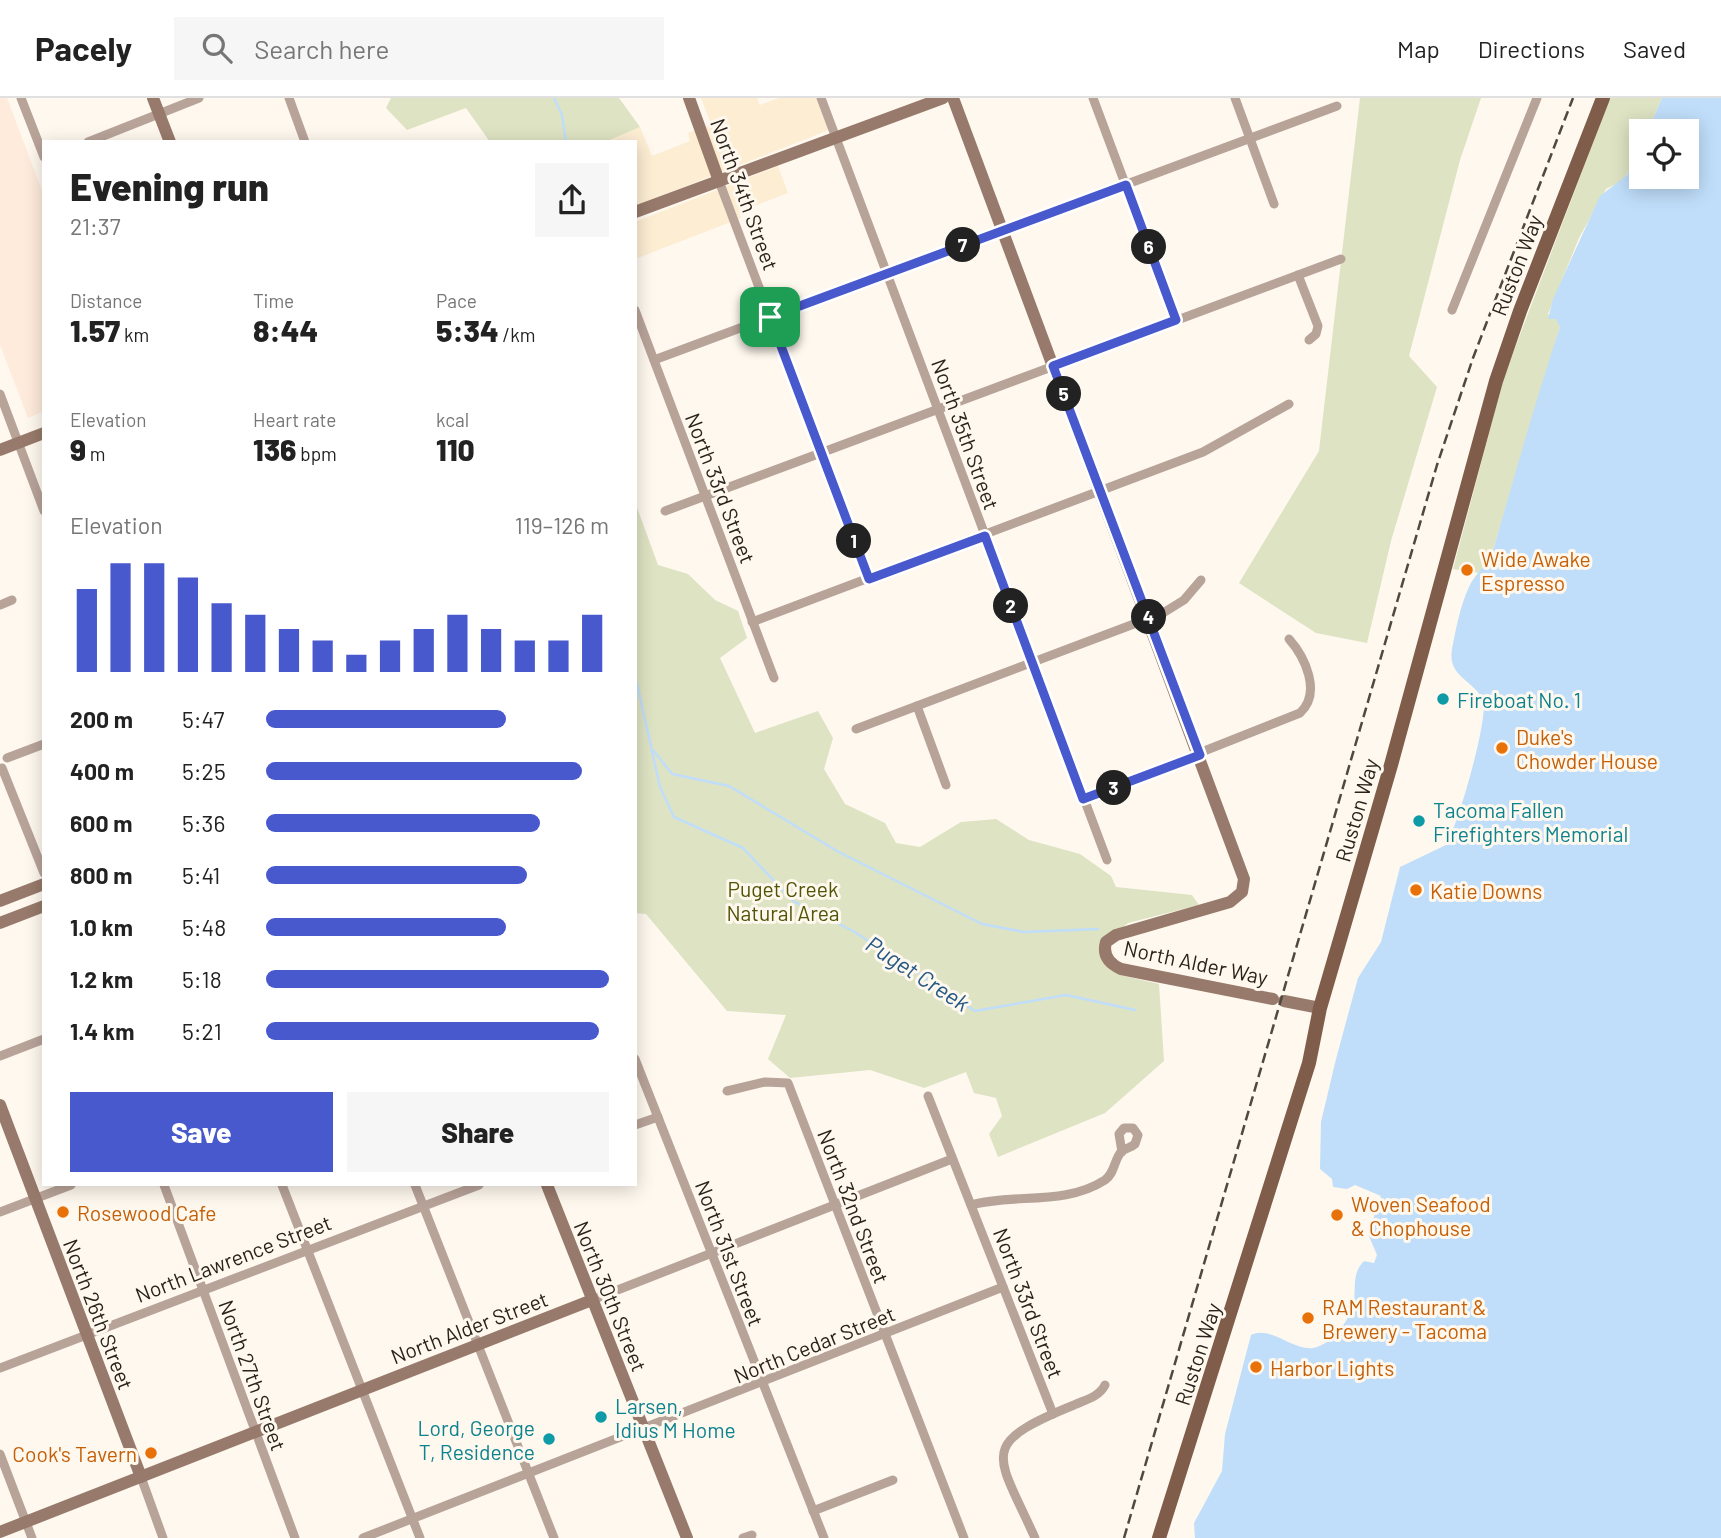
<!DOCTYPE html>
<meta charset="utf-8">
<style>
body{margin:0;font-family:Barlow,sans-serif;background:#f6f6f6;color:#222;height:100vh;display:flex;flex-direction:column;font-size:26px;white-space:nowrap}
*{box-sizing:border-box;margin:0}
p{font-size:23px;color:#767676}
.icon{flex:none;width:38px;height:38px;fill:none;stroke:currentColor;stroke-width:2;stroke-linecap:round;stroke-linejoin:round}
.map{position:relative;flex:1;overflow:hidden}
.side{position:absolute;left:42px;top:42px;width:595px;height:1046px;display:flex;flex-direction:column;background:#fff;border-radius:0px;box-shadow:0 4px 18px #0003}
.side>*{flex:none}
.controls{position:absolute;left:1629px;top:21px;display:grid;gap:14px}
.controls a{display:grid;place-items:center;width:70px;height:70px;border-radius:0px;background:#fff;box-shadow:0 4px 18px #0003;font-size:35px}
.pin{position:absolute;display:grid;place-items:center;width:60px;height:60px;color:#fff;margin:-30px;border-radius:14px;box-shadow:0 4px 10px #0006}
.km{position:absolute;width:35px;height:35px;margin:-18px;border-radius:50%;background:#222;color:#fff;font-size:19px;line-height:35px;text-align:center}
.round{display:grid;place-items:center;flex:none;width:74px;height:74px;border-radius:0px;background:#f6f6f6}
.headline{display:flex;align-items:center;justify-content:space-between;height:119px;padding:0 28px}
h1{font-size:38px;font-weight:800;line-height:52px}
.metrics{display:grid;grid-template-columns:repeat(3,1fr);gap:10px;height:119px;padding:7px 28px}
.metrics div{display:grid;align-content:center}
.metrics b{font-size:30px;font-weight:800}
.metrics small{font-size:19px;font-weight:400}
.metrics p{font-size:19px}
.chart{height:196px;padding:14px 28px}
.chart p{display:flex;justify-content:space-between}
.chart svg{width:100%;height:126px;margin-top:7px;stroke:#4858cd;stroke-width:6}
.action{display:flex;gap:14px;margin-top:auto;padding:14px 28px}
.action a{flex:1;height:80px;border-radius:0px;background:#4858cd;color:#fff;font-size:28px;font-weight:800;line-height:80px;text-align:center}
.action a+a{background:#f6f6f6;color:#222}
ul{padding:0 28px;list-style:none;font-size:23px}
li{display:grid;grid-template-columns:112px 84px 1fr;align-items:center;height:52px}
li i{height:18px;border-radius:9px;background:#4858cd}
header{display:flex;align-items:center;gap:42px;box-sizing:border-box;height:98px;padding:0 35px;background:#fff;border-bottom:2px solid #e0e0e0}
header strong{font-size:33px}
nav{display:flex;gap:38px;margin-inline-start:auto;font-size:24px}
.search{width:490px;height:63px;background:#f6f6f6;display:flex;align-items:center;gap:18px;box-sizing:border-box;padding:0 24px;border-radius:0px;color:#767676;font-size:26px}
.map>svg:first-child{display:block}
.built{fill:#fcedd3}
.education{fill:#feebdb}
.green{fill:#dee3c3}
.water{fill:#c0defa}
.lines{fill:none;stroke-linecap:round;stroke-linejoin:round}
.stream{stroke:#c0defa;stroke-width:2.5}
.street{stroke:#b8a399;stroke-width:9}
.secondary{stroke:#977a6b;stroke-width:12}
.primary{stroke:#7f5d4a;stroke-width:14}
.rail{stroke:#4f4940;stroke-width:2.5;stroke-dasharray:10 5;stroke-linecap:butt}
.route-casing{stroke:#fff;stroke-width:14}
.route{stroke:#4858cd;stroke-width:9}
.food-dot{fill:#e8710a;stroke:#fef8ee;stroke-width:2.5}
.culture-dot{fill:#0f9aa8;stroke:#fef8ee;stroke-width:2.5}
.labels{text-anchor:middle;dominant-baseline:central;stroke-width:6;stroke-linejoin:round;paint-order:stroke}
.street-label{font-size:21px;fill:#29231a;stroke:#fef8ee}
.food-label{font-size:21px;fill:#c56008;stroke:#fef8ee;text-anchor:start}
.culture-label{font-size:21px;fill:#0d838f;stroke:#fef8ee;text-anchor:start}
.park-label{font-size:21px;fill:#505506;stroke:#fef8ee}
.water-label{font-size:23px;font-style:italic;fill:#245886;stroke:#fef8ee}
</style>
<header>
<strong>Pacely</strong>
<div class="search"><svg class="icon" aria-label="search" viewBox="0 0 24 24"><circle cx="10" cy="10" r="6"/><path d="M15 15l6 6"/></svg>Search here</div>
<nav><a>Map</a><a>Directions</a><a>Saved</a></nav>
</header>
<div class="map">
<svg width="1721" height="1440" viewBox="0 0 1721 1440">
<rect width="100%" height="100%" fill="#fef8ee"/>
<g class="built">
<polygon points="701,0 757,0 760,7 779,0 816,0 829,32 635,108 635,44 605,44 640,29 652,58 690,43 688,35 711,26"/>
<polygon points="778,68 788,95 739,114 741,120 635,161 635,124"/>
</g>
<polygon class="education" points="0,0 7,0 44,98 44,313 28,320 0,247"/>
<g class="green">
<polygon points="391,0 619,0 640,29 605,44 490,44 466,10 407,32 386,10"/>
<polygon points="1360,0 1481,0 1460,62 1409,258 1437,289 1391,443 1367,545 1316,535 1239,485 1319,353"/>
<polygon points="1610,0 1662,0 1648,33 1642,33 1641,49 1632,69 1622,83 1606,91 1579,140 1548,216 1560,224 1560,229 1493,452 1479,475 1453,471 1504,279"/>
<polygon points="635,404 658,467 688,476 715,502 738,513 747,540 720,560 755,635 818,613 833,640 824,671 845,706 885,725 896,745 920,749 961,724 996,721 1029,742 1080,756 1111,778 1116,789 1192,797 1199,807 1128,825 1102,845 1120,877 1159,886 1164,963 1105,1015 998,1059 989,1036 1002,1018 996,1000 974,995 966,974 924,990 870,972 790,980 768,961 786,917 727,913 646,816 635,815"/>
</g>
<path class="water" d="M1662,0H1721V1440H1195L1194,1425L1222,1373L1225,1336L1251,1237C1270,1227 1293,1253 1313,1250C1332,1247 1351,1221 1354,1203C1356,1188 1352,1175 1364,1163L1374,1165L1377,1157L1368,1136L1381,1098L1355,1087L1347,1091L1333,1089L1332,1081L1320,1071L1321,1024L1336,961L1358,880L1381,844L1400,769L1446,747C1457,730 1489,620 1483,603C1475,582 1447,580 1452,551C1456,531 1460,508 1469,489C1475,475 1489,466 1494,449C1515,376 1536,301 1560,229L1556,221H1548L1553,201L1600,98L1627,77L1641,49L1642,79H1687V33H1648Z"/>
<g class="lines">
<g class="stream">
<polyline points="554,0 562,17 566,44"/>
<polyline points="635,577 660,689 674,719 743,750 793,803 853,833 975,913 1066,897 1135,912"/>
<polyline points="654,653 672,676 729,688 837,753 982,826 1024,834 1098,831"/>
</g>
<g class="street">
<polyline points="21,0 44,59"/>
<polyline points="289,0 305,44"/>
<polyline points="821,0 1107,762"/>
<polyline points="1093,0 1176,222"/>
<polyline points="1235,0 1274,106"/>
<polyline points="88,44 199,0"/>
<polyline points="719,83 869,481"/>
<polyline points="1298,177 1318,228 1316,236 1309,242"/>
<polyline points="635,212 774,580"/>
<polyline points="1452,212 1537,0"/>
<polyline points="654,262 1337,8"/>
<polyline points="0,296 44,413"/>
<polyline points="665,413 1341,161"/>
<polyline points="0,507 12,502"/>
<polyline points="752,524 1203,354 1289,306"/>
<polyline points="917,608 946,687"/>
<polyline points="856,631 1163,515 1184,502 1201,482"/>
<polyline points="7,660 44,646"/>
<polyline points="2,670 44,775"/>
<path d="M1083,701L1300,615C1322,595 1305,559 1289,541"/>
<polyline points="0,958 44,941"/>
<polyline points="635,961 824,1440"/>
<polyline points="727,993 765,984 788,985 964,1440"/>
<polyline points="928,998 1053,1316"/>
<polyline points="635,1027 658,1019"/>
<polyline points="164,1087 295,1440"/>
<polyline points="282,1087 420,1440"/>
<polyline points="415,1087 554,1440"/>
<path d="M971,1107C1014,1095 1065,1108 1105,1082C1115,1075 1114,1062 1121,1054C1124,1051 1132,1049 1135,1046L1138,1037L1133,1030H1124L1119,1036L1122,1054"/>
<polyline points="0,1114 71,1087"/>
<polyline points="592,1202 952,1061"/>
<polyline points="0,1270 479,1087"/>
<polyline points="0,1356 32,1440"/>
<polyline points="141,1379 163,1440"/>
<polyline points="813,1413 893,1382"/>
<polyline points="363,1440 1003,1189"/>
<polyline points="743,1440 752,1437"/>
<path d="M1035,1440C997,1355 976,1347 1074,1307C1085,1302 1099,1299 1105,1287"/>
</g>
<g class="secondary">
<polyline points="153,0 170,44"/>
<polyline points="689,0 719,83"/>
<path d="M953,0L1244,781L1242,794L1230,804L1116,837L1106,844C1102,858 1110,866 1121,871L1273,901"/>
<polyline points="635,114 943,0"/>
<polyline points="0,352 44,335"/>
<polyline points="0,803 44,786"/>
<polyline points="0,825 44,808"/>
<polyline points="1284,903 1320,910"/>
<polyline points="0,1007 141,1379"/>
<polyline points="547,1087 687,1440"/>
<polyline points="0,1434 592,1202"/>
</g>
<polyline class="primary" points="1159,1440 1309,965 1320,910 1391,667 1496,283 1520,213 1603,0"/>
<polyline class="rail" points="1124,1440 1437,367 1473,260 1573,0"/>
</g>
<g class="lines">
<defs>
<polygon id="route" points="1126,87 1176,222 1053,268 1200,657 1083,701 985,438 869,481 770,219"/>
</defs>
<use href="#route" class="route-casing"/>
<use href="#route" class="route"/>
</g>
<g class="food-dot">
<circle cx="1467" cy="472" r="7"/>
<circle cx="1502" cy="650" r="7"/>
<circle cx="1416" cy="792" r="7"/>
<circle cx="63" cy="1114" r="7"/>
<circle cx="1337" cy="1117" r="7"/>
<circle cx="1308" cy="1220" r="7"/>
<circle cx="1256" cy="1269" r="7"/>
<circle cx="151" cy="1355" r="7"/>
</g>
<g class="culture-dot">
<circle cx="1443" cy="601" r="7"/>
<circle cx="1419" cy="723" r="7"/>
<circle cx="601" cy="1319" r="7"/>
<circle cx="549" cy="1341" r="7"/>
</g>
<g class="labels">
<g class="street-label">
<text transform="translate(745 96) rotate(70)">North 34th Street</text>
<text transform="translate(1516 167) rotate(-69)">Ruston Way</text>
<text transform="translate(966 336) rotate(70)">North 35th Street</text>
<text transform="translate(721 390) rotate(69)">North 33rd Street</text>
<text transform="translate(1356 712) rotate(-74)">Ruston Way</text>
<text transform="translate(1196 864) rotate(12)">North Alder Way</text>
<text transform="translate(854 1108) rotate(69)">North 32nd Street</text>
<text transform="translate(730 1155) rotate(69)">North 31st Street</text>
<text transform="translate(233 1160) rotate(-21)">North Lawrence Street</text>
<text transform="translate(611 1198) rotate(68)">North 30th Street</text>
<text transform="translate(1029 1205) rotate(69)">North 33rd Street</text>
<text transform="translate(99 1216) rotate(69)">North 26th Street</text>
<text transform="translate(469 1229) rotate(-21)">North Alder Street</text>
<text transform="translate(814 1246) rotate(-22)">North Cedar Street</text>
<text transform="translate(1197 1256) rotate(-72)">Ruston Way</text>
<text transform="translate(253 1277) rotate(70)">North 27th Street</text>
</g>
<g class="food-label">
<text x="1481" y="460">Wide Awake<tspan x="1481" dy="24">Espresso</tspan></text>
<text x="1516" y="638">Duke's<tspan x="1516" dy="24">Chowder House</tspan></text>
<text x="1430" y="792">Katie Downs</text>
<text x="1351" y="1105">Woven Seafood<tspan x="1351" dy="24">&amp; Chophouse</tspan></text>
<text x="77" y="1114">Rosewood Cafe</text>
<text x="1322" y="1208">RAM Restaurant &amp;<tspan x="1322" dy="24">Brewery - Tacoma</tspan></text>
<text x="1270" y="1269">Harbor Lights</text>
<text x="137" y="1355" text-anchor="end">Cook's Tavern</text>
</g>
<g class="culture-label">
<text x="1457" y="601">Fireboat No. 1</text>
<text x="1433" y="711">Tacoma Fallen<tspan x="1433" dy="24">Firefighters Memorial</tspan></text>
<text x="615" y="1307">Larsen,<tspan x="615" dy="24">Idius M Home</tspan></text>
<text x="535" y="1329" text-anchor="end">Lord, George<tspan x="535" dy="24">T, Residence</tspan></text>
</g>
<g class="park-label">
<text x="783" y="790">Puget Creek<tspan x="783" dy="24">Natural Area</tspan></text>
</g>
<g class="water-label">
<text transform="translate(918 875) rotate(33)">Puget Creek</text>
</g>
</g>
</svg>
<div class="controls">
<a><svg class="icon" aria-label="locate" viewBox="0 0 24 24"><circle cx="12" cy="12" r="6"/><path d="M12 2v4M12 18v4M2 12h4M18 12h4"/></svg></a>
</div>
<div class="pin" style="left:770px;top:219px;background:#1e9e55"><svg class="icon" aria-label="arrive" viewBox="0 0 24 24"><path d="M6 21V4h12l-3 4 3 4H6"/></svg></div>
<b class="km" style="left:854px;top:443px">1</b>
<b class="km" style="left:1011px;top:508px">2</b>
<b class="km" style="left:1114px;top:690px">3</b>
<b class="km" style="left:1149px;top:519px">4</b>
<b class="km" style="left:1064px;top:296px">5</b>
<b class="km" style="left:1149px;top:149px">6</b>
<b class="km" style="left:963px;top:147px">7</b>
<section class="side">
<div class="headline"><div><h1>Evening run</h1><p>21:37</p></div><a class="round"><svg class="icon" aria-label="share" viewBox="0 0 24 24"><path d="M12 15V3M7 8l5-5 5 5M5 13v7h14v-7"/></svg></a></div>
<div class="metrics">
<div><p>Distance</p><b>1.57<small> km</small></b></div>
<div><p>Time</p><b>8:44</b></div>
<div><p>Pace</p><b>5:34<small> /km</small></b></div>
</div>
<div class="metrics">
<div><p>Elevation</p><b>9<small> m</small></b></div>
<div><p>Heart rate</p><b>136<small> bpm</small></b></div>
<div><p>kcal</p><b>110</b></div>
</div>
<div class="chart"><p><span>Elevation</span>119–126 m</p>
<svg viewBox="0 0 160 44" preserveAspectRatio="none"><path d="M5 44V15M15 44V6M25 44V6M35 44V11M45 44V20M55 44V24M65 44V29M75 44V33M85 44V38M95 44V33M105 44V29M115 44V24M125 44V29M135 44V33M145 44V33M155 44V24"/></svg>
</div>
<ul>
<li><b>200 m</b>5:47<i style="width:70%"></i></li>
<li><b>400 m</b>5:25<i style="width:92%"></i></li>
<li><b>600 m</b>5:36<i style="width:80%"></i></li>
<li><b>800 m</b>5:41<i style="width:76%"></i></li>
<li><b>1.0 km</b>5:48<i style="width:70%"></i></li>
<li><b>1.2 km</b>5:18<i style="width:100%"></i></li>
<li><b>1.4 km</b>5:21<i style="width:97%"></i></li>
</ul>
<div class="action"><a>Save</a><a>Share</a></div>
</section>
</div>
